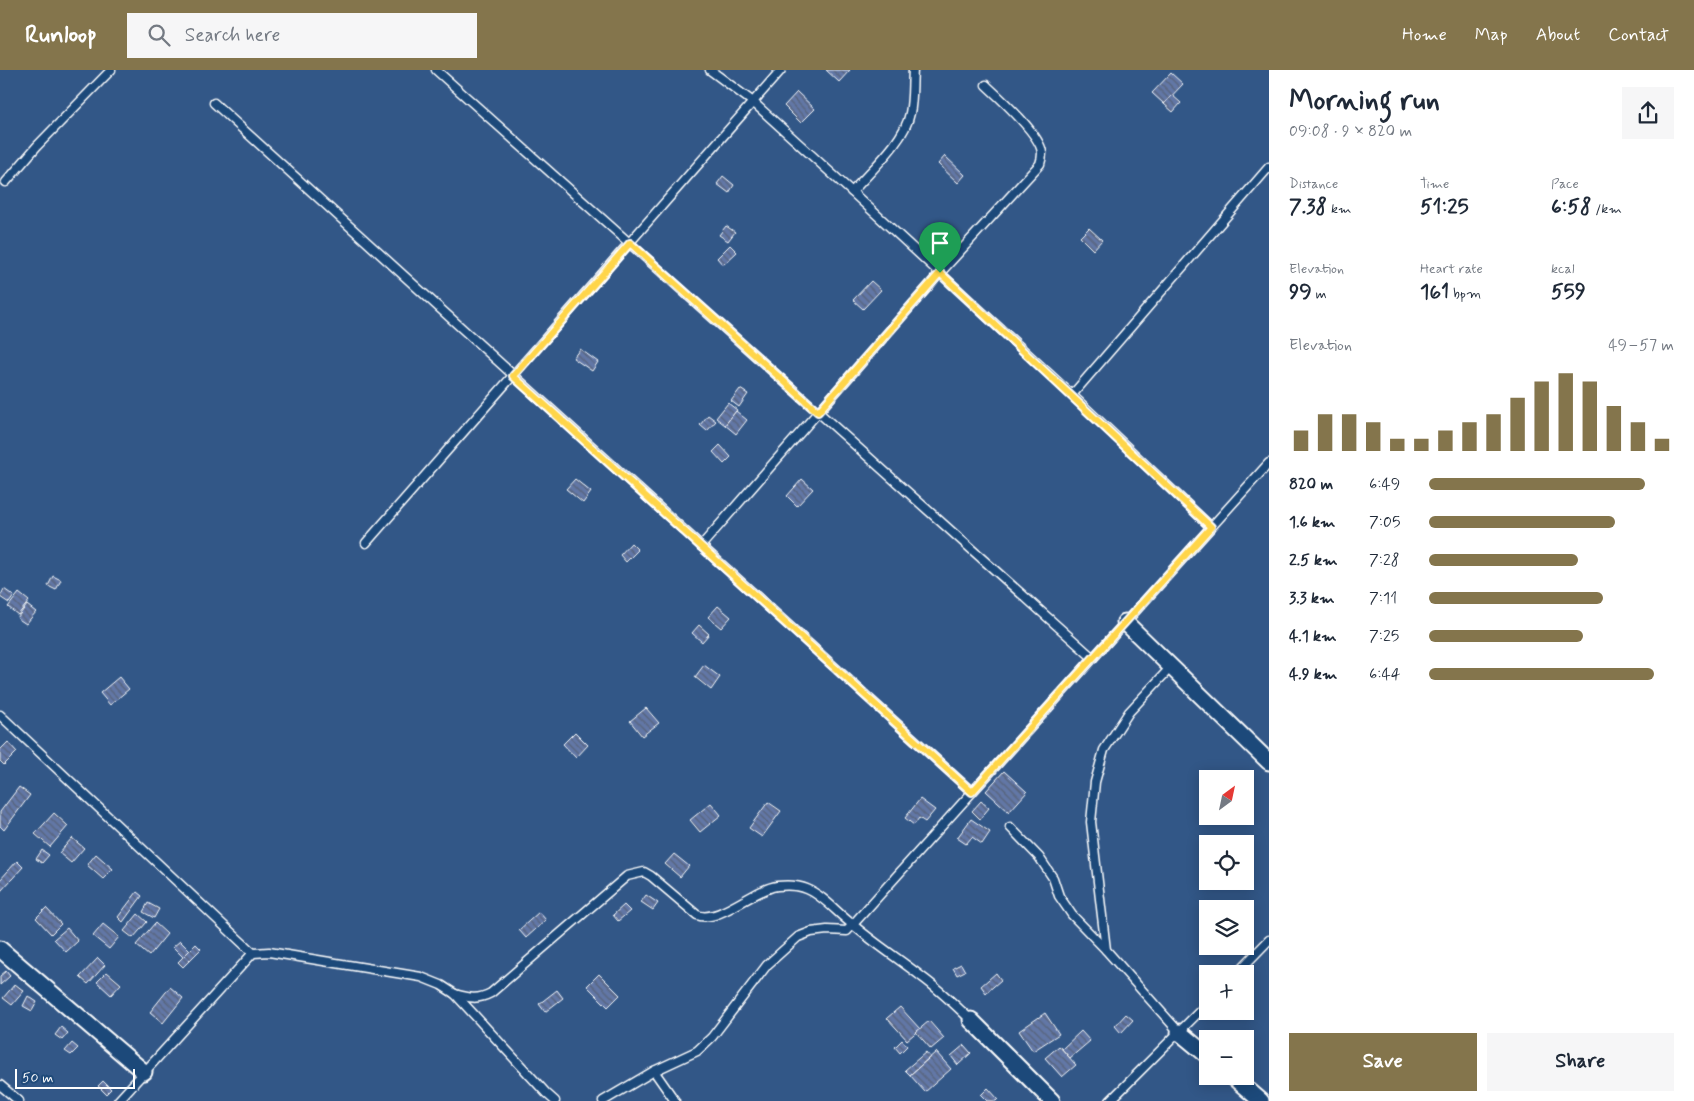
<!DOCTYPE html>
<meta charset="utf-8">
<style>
body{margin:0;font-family:Mynerve,sans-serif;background:#f6f6f7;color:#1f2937;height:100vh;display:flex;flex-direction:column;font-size:19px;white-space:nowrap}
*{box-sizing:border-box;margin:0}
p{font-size:16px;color:#747a83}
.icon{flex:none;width:28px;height:28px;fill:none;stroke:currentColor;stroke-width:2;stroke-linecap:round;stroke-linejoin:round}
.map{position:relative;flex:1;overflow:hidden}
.sheet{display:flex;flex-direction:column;background:#fff;width:425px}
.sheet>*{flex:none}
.needle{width:32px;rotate:33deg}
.fabs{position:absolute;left:1199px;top:700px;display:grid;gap:10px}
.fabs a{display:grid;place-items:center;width:55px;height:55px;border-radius:0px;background:#fff;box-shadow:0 2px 12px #0003;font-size:25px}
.scale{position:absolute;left:15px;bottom:12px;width:120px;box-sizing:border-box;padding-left:5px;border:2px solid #fff;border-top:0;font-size:14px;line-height:18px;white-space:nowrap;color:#fff;-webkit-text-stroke:4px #1f4a7a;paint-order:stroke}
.pin{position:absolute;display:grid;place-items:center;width:42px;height:42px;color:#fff;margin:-51px -21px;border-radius:50% 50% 50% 0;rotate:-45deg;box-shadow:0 0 5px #0007}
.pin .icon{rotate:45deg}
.round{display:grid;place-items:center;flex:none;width:52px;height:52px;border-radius:0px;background:#f6f6f7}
.head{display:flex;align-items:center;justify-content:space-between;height:85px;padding:0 20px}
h1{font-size:28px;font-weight:800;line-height:38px}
.stats{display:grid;grid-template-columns:repeat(3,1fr);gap:8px;height:85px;padding:5px 20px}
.stats div{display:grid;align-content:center}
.stats b{font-size:21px;font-weight:800}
.stats small{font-size:14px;font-weight:400}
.stats p{font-size:14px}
.chart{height:140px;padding:10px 20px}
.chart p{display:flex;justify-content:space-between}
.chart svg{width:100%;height:90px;margin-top:5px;stroke:#84754c;stroke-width:6}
.button{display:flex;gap:10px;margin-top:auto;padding:10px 20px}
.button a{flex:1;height:58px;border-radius:0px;background:#84754c;color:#fff;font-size:20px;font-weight:800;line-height:58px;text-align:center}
.button a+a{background:#f6f6f7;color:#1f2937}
ul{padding:0 20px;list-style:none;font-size:16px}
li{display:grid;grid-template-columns:80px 60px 1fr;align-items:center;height:38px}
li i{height:12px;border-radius:6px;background:#84754c}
header{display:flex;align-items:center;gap:30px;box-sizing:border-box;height:70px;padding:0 25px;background:#84754c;color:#fff}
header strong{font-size:24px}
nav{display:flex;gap:28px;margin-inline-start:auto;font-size:18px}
.search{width:350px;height:45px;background:#f6f6f7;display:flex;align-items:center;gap:12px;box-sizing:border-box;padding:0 18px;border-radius:0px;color:#747a83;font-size:19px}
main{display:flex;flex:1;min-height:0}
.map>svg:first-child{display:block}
.building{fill:url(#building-back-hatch);stroke:#fff}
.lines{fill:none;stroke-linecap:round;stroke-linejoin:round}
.lane-casing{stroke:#fff;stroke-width:11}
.street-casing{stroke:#fff;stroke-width:19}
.lane{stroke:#1f4a7a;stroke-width:8}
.street{stroke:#1f4a7a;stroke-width:15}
.route-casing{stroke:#fff;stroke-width:10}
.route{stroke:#ffd54a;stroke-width:6}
</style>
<header>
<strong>Runloop</strong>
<div class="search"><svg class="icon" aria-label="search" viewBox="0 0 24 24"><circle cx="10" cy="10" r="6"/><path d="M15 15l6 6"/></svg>Search here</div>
<nav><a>Home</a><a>Map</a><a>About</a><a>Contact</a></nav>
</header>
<main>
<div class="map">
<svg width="1269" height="1031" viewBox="0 0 1269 1031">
<defs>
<pattern id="building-back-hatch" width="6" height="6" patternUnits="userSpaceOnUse" patternTransform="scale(1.25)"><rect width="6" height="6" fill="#6277a6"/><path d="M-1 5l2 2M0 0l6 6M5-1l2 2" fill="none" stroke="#576279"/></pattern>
</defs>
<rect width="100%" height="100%" fill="#325787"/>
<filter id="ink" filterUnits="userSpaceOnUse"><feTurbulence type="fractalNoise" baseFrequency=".02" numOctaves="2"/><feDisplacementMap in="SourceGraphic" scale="10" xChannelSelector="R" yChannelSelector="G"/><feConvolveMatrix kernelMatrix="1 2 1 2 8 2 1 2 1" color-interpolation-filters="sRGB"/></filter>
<g filter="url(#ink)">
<g class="building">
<polygon points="826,0 850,0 839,12"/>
<polygon points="1171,3 1183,14 1164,34 1152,23"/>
<polygon points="797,22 815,39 801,53 784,36"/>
<polygon points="1172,25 1181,33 1173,42 1164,34"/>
<polygon points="945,86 965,105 958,113 938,94"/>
<polygon points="723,106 734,115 729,123 717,114"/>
<polygon points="726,156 735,162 728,171 719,165"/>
<polygon points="1089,158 1102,170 1093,180 1080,167"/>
<polygon points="730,175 737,182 723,195 717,188"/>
<polygon points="871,211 881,220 863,239 853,230"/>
<polygon points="580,279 598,292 592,301 573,288"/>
<polygon points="740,319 748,324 739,337 731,331"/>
<polygon points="728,333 737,340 725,355 716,348"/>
<polygon points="736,341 747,350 736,364 725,355"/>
<polygon points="708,345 716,351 707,361 700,355"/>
<polygon points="720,375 731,387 724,394 713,382"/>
<polygon points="575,409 591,422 583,433 566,419"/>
<polygon points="802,409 813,419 797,436 787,426"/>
<polygon points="631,473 638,480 626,492 620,485"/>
<polygon points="53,506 61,510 56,520 48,516"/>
<polygon points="4,519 14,526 9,533 0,527"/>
<polygon points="19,523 29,531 18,545 8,537"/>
<polygon points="27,535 36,542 26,554 17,548"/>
<polygon points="718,536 731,547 721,558 708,547"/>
<polygon points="699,555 709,564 702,572 692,563"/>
<polygon points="704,595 720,607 711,620 695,607"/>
<polygon points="119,607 129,619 110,635 100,623"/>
<polygon points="646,638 659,653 642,666 630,651"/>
<polygon points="575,662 588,675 576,688 563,674"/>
<polygon points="8,672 17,682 4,695 0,691 0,680"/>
<polygon points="1004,701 1027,722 1009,742 986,721"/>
<polygon points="19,717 30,725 4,760 0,756 0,742"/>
<polygon points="920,729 935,740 925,752 919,748 914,755 905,748"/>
<polygon points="981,731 989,738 980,749 972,741"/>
<polygon points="768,732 781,741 762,767 749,758"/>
<polygon points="711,733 721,745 700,762 690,750"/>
<polygon points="54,743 68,756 50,777 35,764"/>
<polygon points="971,749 990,762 982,774 972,767 966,774 957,768"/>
<polygon points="72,768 84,778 71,793 59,783"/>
<polygon points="42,780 49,785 42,793 36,789"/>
<polygon points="96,784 113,799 103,809 87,795"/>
<polygon points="674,784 689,796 680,807 665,794"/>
<polygon points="17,791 23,797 1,821 0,810"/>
<polygon points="137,822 142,826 123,852 118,847"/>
<polygon points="646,825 658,833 653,840 641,832"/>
<polygon points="148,833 159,839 154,848 143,842"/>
<polygon points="624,835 630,841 618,851 613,845"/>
<polygon points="46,838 61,854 51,864 36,848"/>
<polygon points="539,842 546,850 526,868 519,860"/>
<polygon points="138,844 147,852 133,868 124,861"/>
<polygon points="155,853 167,864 149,886 136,875"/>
<polygon points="103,854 119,867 109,879 93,866"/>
<polygon points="67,858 78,871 66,882 54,869"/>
<polygon points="180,871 190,881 183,887 173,877"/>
<polygon points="196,874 201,879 183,897 178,892"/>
<polygon points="98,888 105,895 88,914 80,907"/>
<polygon points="961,894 965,901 957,905 953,898"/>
<polygon points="6,901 10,906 0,915 0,906"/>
<polygon points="107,902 121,914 111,925 97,912"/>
<polygon points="996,903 1001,910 986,923 981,916"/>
<polygon points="599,904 620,925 608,937 587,916"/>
<polygon points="15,914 24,921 12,935 3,928"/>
<polygon points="170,917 183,928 163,953 150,942"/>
<polygon points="557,920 563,928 545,942 539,934"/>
<polygon points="28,926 37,932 32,941 23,936"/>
<polygon points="900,937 920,959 907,970 887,948"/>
<polygon points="1045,943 1059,964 1033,981 1019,961"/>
<polygon points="1126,944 1133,950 1121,963 1115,956"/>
<polygon points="929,951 944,968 931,979 916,962"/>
<polygon points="61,957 68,963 62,970 55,965"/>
<polygon points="1081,961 1090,971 1070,988 1062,979"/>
<polygon points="902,970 907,976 900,983 895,977"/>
<polygon points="72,973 78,978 71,985 65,981"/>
<polygon points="964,975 971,983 958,995 951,986"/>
<polygon points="1059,976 1076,995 1062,1007 1045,988"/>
<polygon points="926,982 930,987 910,1005 905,1000"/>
<polygon points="936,982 951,999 925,1022 910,1005"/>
<polygon points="103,1011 111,1019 106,1024 98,1016"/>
<polygon points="988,1018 998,1029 996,1031 987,1031 981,1025"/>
</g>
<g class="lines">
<defs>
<g id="lane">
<polyline points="436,0 1093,588"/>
<polyline points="710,0 753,32 852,122 1072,325 1211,457"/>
<polyline points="214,33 972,722"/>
<polyline points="6,112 37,76 111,0"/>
<path d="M852,122C870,101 905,71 910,43C913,29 912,14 913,0"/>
<polyline points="1072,325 1269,97"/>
<polyline points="366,473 781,0"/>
<path d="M701,476L940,203L1040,94C1041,91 1042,86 1042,83C1041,65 999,27 986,15"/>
<polyline points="1171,597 1129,642 1104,680 1095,712 1091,752 1106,880 1179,962"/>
<polyline points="0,645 253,883"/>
<polyline points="1010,757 1039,787 1053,808 1059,826 1072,845 1106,880"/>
<polyline points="1236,904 1269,870"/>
<path d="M455,924C469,928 478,930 491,923L627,806L644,802L651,806L697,845C718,854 754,819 777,816C787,815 798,815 807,819C824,826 837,843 852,854C874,873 899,889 922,907C940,920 955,935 971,950"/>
<polyline points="654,1001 675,1031"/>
<polyline points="0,1015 19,1031"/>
<polyline points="118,1031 253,883 269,882 421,907 441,915 455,924 546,1023 555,1031"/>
<polyline points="603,1031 654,1001 697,981 712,967 767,895 798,867 811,862 827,860 847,861 1269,393"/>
<polyline points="1110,1031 1208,933"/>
</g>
<g id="street">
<polyline points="1125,552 1269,692"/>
<polyline points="0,879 144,1002"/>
<polyline points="971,950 1052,1031"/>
<polyline points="1179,962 1208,986"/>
<polyline points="1232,1006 1261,1031"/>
</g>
</defs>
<use href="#lane" class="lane-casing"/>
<use href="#street" class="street-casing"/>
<use href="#lane" class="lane"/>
<use href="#street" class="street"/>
</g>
</g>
<g class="lines" filter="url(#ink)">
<defs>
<polygon id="route" points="630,173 818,342 940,203 1211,457 972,722 513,306"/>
</defs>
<use href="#route" class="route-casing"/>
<use href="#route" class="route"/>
</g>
</svg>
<div class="fabs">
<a><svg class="needle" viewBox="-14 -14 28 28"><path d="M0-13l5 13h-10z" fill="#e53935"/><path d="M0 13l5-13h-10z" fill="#747a83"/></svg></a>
<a><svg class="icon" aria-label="locate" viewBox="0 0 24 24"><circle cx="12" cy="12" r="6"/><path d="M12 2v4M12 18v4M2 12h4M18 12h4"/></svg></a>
<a><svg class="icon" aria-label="layers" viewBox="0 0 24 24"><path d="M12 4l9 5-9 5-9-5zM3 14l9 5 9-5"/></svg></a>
<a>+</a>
<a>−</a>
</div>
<div class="scale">50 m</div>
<div class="pin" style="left:940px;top:203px;background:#1e9e55"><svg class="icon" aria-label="arrive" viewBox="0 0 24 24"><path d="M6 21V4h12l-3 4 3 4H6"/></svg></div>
</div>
<section class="sheet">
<div class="head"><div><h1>Morning run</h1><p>09:08 · 9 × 820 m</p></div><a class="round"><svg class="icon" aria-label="share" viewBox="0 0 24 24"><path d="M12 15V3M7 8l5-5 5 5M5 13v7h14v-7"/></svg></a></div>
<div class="stats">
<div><p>Distance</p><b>7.38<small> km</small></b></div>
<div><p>Time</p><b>51:25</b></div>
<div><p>Pace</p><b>6:58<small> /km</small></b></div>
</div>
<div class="stats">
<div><p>Elevation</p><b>99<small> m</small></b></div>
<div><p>Heart rate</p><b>161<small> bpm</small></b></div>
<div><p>kcal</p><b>559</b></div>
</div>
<div class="chart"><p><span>Elevation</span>49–57 m</p>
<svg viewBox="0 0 160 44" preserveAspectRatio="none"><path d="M5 44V34M15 44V26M25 44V26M35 44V30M45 44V38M55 44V38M65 44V34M75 44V30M85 44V26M95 44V18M105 44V10M115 44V6M125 44V10M135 44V22M145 44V30M155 44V38"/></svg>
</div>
<ul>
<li><b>820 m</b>6:49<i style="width:88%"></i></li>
<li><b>1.6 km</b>7:05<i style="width:76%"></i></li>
<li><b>2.5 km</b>7:28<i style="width:61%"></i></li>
<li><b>3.3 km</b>7:11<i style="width:71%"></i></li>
<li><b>4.1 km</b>7:25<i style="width:63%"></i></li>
<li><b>4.9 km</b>6:44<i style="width:92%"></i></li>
</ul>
<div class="button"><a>Save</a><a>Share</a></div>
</section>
</main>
